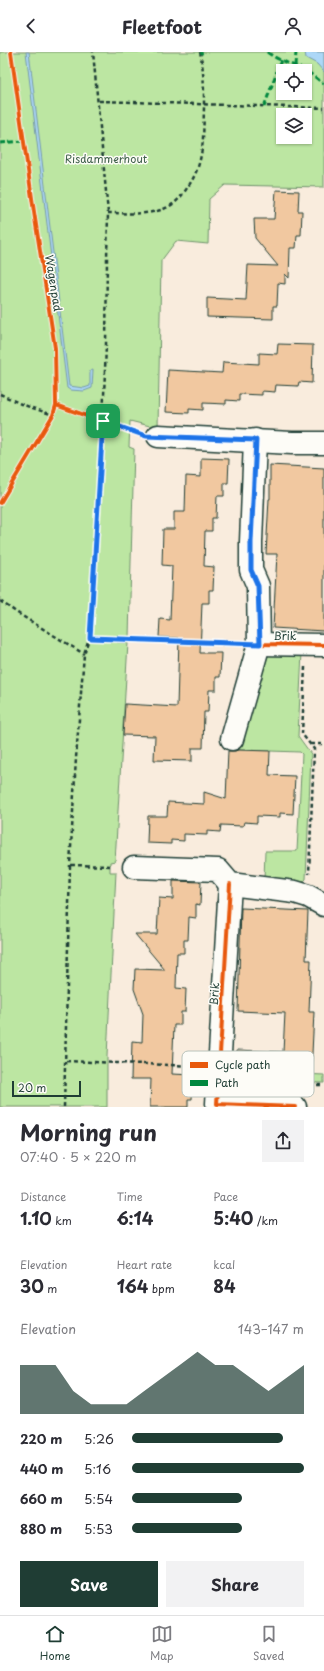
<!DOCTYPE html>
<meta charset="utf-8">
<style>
body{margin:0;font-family:"Playpen Sans",sans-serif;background:#f2f2f3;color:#2b2b33;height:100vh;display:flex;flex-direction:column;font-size:15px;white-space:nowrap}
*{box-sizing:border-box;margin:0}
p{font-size:13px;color:#7c7c81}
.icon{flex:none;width:22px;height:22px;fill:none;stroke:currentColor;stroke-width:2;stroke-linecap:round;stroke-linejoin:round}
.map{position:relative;height:1055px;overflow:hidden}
.panel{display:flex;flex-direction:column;background:#fff;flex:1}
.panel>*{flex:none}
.fabs{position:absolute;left:276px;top:12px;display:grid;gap:8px}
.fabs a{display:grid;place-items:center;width:36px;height:36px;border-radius:0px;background:#fff;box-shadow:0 1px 3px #0004;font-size:20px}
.scale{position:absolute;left:12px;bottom:10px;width:69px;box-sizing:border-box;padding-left:4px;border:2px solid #1f3d34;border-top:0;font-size:11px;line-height:14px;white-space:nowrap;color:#1f3d34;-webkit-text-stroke:3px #fdfcf7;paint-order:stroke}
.pin{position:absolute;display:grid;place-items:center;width:34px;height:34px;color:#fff;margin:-17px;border-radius:8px;box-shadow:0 2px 6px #0006}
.round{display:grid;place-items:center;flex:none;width:42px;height:42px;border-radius:0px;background:#f2f2f3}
.head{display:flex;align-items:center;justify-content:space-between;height:68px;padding:0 20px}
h1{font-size:22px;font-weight:700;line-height:30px}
.metrics{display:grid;grid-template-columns:repeat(3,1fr);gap:6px;height:68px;padding:4px 20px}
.metrics div{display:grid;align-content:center}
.metrics b{font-size:17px;font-weight:700}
.metrics small{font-size:11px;font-weight:400}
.metrics p{font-size:11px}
.chart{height:112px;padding:8px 20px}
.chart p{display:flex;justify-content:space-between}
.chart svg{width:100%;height:72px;margin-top:4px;fill:#1f3d34;opacity:.7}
.cta{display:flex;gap:8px;margin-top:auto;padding:8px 20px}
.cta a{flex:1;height:46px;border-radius:0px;background:#1f3d34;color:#fff;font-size:16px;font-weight:700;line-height:46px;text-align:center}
.cta a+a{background:#f2f2f3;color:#2b2b33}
ul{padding:0 20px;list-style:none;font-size:13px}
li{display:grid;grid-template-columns:64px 48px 1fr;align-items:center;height:30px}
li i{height:10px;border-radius:5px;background:#1f3d34}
header{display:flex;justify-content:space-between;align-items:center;height:52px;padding:0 20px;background:#fff;font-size:18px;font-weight:700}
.tabs{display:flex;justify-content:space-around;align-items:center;height:56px;border-top:1px solid #e1e1e2;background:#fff;font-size:11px;color:#7c7c81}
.tabs a{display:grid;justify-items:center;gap:2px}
.tabs .on{color:#1f3d34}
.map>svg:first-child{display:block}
.green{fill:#bce6a2;stroke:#6e926b;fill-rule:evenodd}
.water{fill:#acd7f7;stroke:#7499a9}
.building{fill:#f1c8a0;stroke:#1f3d34}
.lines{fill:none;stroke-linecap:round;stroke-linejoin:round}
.street-casing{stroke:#1f3d34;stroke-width:25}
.path{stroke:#1f3d34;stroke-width:2.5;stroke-dasharray:4 3;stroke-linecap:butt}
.street{stroke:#fdfcf7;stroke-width:22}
.quiet{stroke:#00873e;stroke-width:3;stroke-dasharray:6 3;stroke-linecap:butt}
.cycleway-casing{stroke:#fdfcf7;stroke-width:6}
.cycleway{stroke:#e8590c;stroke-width:4}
.route-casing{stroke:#fff;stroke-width:8}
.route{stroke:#1a73e8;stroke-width:5}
.labels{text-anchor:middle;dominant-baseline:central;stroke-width:3;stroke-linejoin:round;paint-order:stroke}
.park-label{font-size:11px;fill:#3e5f4a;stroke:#fdfcf7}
.street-label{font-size:11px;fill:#1f3d34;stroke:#fdfcf7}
.key{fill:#fdfcf7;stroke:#bac3bc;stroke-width:1}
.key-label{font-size:11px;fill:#1f3d34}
</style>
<header><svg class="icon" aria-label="back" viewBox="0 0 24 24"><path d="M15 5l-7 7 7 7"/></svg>Fleetfoot<svg class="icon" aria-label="person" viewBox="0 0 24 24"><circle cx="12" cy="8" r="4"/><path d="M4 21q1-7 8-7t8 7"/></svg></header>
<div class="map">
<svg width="324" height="1055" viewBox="0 0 324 1055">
<rect width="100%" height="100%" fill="#f9ecdd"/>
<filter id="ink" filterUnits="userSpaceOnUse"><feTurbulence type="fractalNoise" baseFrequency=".025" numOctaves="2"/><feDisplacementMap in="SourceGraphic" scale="8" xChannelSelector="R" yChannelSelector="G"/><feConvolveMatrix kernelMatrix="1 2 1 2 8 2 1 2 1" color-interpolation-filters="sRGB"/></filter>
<g filter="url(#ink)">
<g class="green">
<path d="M0,0H324V135L225,133L209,147L208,192L176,189L161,209L158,376L130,369L129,395L134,397L129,585H117V590L128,591L115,809L110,810V820H116L107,1004V1055H0ZM283,19H305V41H283ZM283,63H305V85H283Z"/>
<polygon points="302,600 298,684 311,702 306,827 302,831 264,827 265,799 297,799 302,702 300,700 239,698 265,601"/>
<polygon points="232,1011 236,1011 236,1019 324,1023 324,1031 250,1029 249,1042 231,1041 226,1039 227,1014"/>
</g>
<g class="water">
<polygon points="26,0 29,0 69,334 84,336 90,334 90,319 93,318 92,336 84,339 70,338 67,336"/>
<polygon points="305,0 324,0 324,20 317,12 306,6"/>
</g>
<g class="building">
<polygon points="276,138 299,139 298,159 302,159 301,183 297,183 296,196 290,196 289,226 285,222 285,232 278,231 277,254 273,254 273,267 207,265 207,246 246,248 248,213 278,214 255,186 254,167 274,167"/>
<polygon points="278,292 313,293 312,331 299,330 298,334 276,333 275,340 262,339 262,343 239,342 239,349 226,348 226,352 203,351 203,358 189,357 189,361 166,360 168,318 222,321 223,310 259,312 259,301 277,302"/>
<polygon points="201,406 229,407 228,431 224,431 224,444 217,444 216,466 212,466 212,479 205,479 204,514 214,515 213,538 209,538 209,551 202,551 200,601 221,601 220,625 216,625 216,638 209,638 208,660 204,660 203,696 192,696 192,709 154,708 155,684 123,683 125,652 177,655 179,586 159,585 160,567 170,568 172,514 162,513 163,477 174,477 174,460 185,460 186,424 201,425"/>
<polygon points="270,413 324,416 324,579 273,576 277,502 266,502 269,447 270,447"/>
<polygon points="238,698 270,699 269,723 295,724 293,762 280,761 280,765 257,764 257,771 244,770 243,774 221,773 220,780 207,779 207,783 184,782 184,789 171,788 171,792 147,791 148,764 167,764 168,750 204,752 204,740 226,747 228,699 235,699"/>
<polygon points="173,829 201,830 200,853 196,852 196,866 189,865 188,888 184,888 184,901 177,901 176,936 186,937 185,960 181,960 181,973 174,973 172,1022 193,1023 192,1047 188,1047 188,1055 150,1055 151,1027 131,1027 132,989 142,990 143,962 134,937 135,917 165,918 135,882 157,882 159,846 173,847"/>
<polygon points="241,856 308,859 306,908 311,908 309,960 314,960 311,1022 301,1022 300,1030 274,1029 274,1020 236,1019 237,998 283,1000 285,961 238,959"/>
</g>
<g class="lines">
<defs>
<g id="street">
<polyline points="158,384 292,391 324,391"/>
<polyline points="255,388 251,490 251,518 258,534 259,592 324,593"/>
<polyline points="232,687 259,592"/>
<polyline points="134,815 218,818 230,832 295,840 308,844 324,853"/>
<polyline points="230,832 217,1052 295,1055"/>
</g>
</defs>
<use href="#street" class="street-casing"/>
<g class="path">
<polyline points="99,49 324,56"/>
<path d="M108,161C126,161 151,164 168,155C176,151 182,144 187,136C205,112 203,84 204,55C204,37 204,18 200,0"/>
<polyline points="0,342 21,352 53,363"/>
<polyline points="0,549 19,562 84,602"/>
<polyline points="89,586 235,592"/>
<polyline points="305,615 302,682 314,697 309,822"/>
<polyline points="311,692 324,692"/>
<polyline points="71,813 112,814"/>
<polyline points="66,1009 196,1014"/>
<polyline points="303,1033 324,1033"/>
<polyline points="64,1055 70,813 76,706 84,602 89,586 103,369 106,293 107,207 108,161 93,0"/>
</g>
<use href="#street" class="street"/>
<g class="quiet">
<path d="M267,0C276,7 287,11 298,15C308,19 316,26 324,32"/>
<polyline points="201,2 202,0"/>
<polyline points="295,14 296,0"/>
<polyline points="264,55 281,8"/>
<polyline points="0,91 24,89"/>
</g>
<defs>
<g id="cycleway">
<polyline points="56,353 146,385 158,384"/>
<polyline points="255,388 251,490 251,518 258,534 259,592 324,593"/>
<polyline points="0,451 53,363 56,353 55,296 34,160 11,0"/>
<polyline points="230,832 217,1052 295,1055"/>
</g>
</defs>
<use href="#cycleway" class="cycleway-casing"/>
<use href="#cycleway" class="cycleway"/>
</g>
</g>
<g class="lines" filter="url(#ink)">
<defs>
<polygon id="route" points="103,369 146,384 256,388 251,490 251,518 258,534 260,592 90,586"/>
</defs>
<use href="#route" class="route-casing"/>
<use href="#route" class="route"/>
</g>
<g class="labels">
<g class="park-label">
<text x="106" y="106">Risdammerhout</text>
</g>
<g class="street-label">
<text transform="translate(54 231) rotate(81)">Wagenpad</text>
<text x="285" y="583">Brik</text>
<text transform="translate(214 942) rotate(-86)">Brik</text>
</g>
</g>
<rect x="182" y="999" width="132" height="46" rx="6" class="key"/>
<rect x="190" y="1010" width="18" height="6" fill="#e8590c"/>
<rect x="190" y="1028" width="18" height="6" fill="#00873e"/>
<g class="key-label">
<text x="215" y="1017">Cycle path</text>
<text x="215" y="1035">Path</text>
</g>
</svg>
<div class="fabs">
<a><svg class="icon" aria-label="locate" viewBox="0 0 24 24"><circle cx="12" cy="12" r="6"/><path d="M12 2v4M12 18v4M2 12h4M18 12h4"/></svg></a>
<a><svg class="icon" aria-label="layers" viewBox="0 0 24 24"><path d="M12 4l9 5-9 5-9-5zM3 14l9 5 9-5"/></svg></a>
</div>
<div class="scale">20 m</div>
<div class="pin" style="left:103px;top:369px;background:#1e9e55"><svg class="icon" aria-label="arrive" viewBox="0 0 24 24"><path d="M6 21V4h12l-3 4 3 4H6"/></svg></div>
</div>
<section class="panel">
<div class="head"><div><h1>Morning run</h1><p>07:40 · 5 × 220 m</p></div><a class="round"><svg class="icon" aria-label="share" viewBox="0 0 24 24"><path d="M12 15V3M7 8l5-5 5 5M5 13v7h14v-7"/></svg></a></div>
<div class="metrics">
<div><p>Distance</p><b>1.10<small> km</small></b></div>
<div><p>Time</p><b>6:14</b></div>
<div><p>Pace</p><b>5:40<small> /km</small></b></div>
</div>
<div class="metrics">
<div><p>Elevation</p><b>30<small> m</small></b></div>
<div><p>Heart rate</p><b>164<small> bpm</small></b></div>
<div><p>kcal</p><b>84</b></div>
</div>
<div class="chart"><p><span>Elevation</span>143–147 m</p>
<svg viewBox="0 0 160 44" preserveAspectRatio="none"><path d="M0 44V14L10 14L20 14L30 30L40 38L50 38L60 38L70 30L80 22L90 14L100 6L110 14L120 14L130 22L140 30L150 22L160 14V44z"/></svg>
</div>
<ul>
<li><b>220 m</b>5:26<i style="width:88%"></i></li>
<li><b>440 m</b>5:16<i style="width:100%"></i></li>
<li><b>660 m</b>5:54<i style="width:64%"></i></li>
<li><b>880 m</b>5:53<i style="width:64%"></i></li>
</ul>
<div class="cta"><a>Save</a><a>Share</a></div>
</section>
<nav class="tabs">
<a class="on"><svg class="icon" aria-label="home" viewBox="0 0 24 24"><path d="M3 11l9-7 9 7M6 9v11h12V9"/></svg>Home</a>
<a><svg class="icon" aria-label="map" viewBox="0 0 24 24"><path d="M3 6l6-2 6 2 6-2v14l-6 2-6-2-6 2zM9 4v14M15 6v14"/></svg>Map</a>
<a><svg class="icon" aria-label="saved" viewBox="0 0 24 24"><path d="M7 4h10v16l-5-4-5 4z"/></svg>Saved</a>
</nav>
